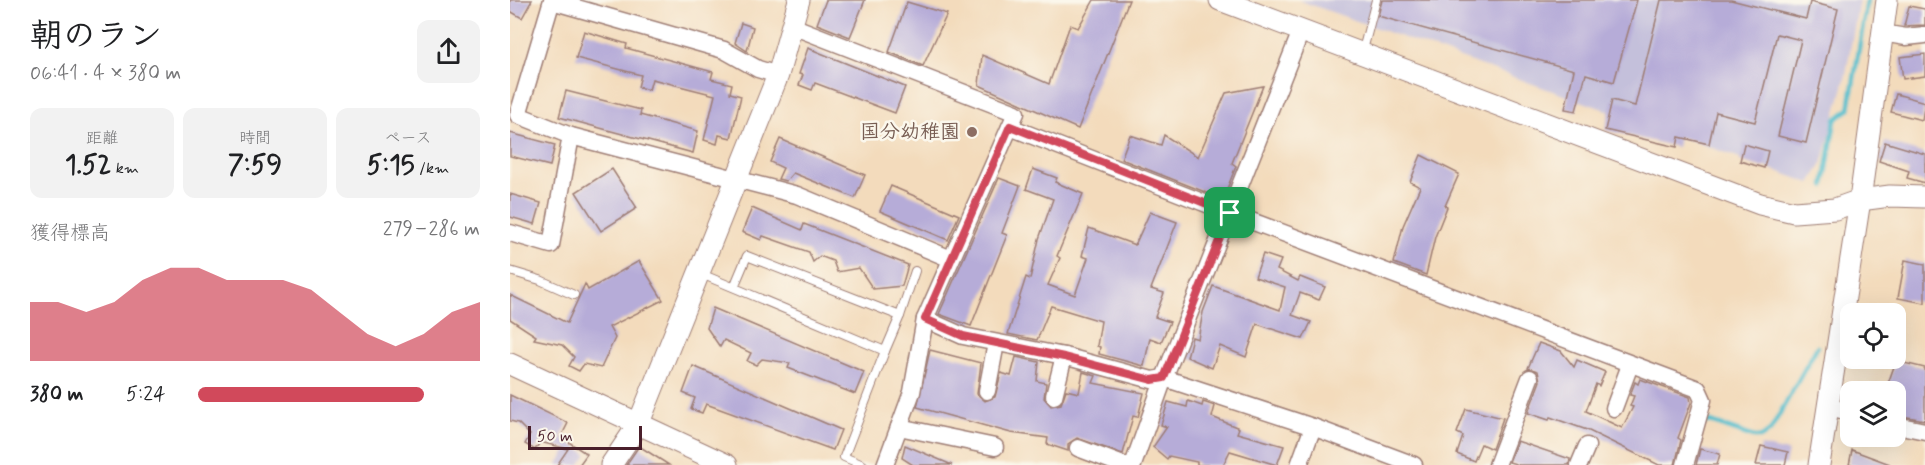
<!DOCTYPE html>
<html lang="ja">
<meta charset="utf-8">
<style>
body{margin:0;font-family:Mynerve,"Klee One",sans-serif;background:#f2f2f2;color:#202124;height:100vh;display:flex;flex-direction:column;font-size:22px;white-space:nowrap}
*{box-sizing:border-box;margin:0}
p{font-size:20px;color:#757577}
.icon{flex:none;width:33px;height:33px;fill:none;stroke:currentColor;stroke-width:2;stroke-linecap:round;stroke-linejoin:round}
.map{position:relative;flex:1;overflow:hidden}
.panel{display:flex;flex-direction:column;background:#fff;width:510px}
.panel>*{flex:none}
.fabs{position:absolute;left:1330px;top:303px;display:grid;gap:12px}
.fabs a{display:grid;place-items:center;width:66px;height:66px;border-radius:12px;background:#fff;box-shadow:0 6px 24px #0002;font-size:30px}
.scale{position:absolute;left:18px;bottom:15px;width:114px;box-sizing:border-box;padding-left:6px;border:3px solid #4a1f2b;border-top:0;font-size:16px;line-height:21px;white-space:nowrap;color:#4a1f2b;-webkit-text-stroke:4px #fbf7ec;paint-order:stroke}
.pin{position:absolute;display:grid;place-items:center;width:51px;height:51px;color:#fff;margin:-26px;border-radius:12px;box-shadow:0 3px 9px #0006}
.round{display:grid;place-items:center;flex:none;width:63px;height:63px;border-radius:12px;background:#f2f2f2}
.overview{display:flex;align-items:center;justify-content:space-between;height:102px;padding:0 30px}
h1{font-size:33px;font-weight:800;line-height:45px}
.metrics{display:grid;grid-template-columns:repeat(3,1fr);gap:9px;height:102px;padding:6px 30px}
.metrics div{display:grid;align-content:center;border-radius:12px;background:#f2f2f2;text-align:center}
.metrics b{font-size:26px;font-weight:800}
.metrics small{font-size:16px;font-weight:400}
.metrics p{font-size:16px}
.chart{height:168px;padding:12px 30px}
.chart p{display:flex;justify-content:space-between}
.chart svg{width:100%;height:108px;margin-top:6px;fill:#d1495b;opacity:.7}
ul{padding:0 30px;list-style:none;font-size:20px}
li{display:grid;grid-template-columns:96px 72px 1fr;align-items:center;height:45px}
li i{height:15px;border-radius:8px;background:#d1495b}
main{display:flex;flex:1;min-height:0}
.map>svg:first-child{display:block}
.industrial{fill:#c4c0db}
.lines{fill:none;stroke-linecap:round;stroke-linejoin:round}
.stream{stroke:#51bdcc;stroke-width:4.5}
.building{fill:#b6acd8}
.service-casing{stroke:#9e7d74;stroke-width:10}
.minor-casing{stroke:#9e7d74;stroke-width:19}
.tertiary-casing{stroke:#9e7d74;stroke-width:23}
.service{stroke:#fff;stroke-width:8}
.minor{stroke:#fff;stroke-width:16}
.tertiary{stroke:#fff;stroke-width:21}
.route-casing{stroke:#fff;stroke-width:12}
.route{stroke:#d1495b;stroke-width:8}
.education-dot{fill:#8d6e63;stroke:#fbf7ec;stroke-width:2}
.labels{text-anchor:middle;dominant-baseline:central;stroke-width:5;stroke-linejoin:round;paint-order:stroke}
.education-label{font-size:20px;font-weight:bold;fill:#785e54;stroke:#fbf7ec;text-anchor:end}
</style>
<main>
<section class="panel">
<div class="overview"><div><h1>朝のラン</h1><p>06:41 · 4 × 380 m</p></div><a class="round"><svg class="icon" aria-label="share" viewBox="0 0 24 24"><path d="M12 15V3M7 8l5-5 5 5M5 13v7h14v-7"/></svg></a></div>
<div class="metrics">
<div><p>距離</p><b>1.52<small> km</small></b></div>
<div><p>時間</p><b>7:59</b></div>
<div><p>ペース</p><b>5:15<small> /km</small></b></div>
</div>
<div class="chart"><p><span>獲得標高</span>279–286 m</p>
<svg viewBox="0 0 160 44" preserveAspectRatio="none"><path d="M0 44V20L10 20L20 24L30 20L40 11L50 6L60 6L70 11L80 11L90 11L100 15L110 24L120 33L130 38L140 33L150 24L160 20V44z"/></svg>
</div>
<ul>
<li><b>380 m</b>5:24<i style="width:80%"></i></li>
</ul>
</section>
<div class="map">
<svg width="1415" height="465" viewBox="0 0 1415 465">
<rect width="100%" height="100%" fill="#fbf7ec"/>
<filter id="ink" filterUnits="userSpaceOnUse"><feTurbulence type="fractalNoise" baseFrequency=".0167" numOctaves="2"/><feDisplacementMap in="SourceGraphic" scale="12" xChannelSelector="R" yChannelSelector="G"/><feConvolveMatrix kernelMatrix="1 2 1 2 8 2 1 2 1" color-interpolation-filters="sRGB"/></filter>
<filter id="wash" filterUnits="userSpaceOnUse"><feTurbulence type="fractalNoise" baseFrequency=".008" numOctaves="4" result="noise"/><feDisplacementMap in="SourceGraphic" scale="24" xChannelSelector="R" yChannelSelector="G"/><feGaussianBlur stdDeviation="1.35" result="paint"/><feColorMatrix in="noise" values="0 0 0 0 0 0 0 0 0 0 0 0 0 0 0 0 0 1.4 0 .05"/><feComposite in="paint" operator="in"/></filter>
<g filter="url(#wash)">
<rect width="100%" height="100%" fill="#f3dbbc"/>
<polygon class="industrial" points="788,0 1349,0 1335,79 1312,164 1300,183"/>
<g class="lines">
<g class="stream">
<polyline points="1314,186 1325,120 1339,109 1357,0"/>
<polyline points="1192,424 1198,421 1244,437 1252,437 1260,431 1307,347"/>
</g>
</g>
<g id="blocks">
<g class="building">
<polygon points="0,0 22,0 12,18 0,11"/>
<polygon points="316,0 355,0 340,37 307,24"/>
<polygon points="584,0 619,0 568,129 469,85 472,55 539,84 560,25 568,28"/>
<polygon points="872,0 1127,0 1104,82 1076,74 1066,111 1055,109 1064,70 868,16"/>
<polygon points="1151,0 1221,0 1296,19 1300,2 1328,9 1296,143 1268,136 1291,40 1267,34 1245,122 1206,112 1199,144 1169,137 1167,147 1095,130 1102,100 1125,106"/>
<polygon points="397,2 437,14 413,66 379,52"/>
<polygon points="1399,6 1415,9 1415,25 1394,26"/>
<polygon points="231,23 243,27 237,51 225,43"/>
<polygon points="74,31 117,44 116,48 203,72 201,79 222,84 220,93 231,96 221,138 209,135 207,144 194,140 205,95 142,79 139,90 128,87 131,75 66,58"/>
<polygon points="298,48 395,87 385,113 305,83 302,90 289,85 293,75 289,74"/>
<polygon points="1415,54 1415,76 1393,79 1390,57"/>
<polygon points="753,86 722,163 726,166 713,199 611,159 620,135 651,145 654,135 688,157 716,93"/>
<polygon points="56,91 131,110 130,115 188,131 183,153 49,117"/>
<polygon points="1386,94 1415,102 1412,120 1381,112"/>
<polygon points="0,133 45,145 40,166 0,156"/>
<polygon points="270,139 355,175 345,198 283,173 276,181 268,179 273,168 260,162"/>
<polygon points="1375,142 1415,154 1415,183 1397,178 1399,171 1369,161"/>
<polygon points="1234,144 1258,151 1254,168 1230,161"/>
<polygon points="911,155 949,174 935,206 937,207 925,237 916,275 884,263 893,226 910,187 900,182"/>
<polygon points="102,169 127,208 91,231 66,192"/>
<polygon points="523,169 547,178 545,182 573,194 547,256 550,258 538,285 565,295 578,258 572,256 579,228 625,245 640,212 667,222 641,289 654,293 645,317 660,322 651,342 640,338 634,366 589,354 590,347 587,346 591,321 541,306 527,340 498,334 516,277 520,279 529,239 543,199 516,189"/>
<polygon points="489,178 510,186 492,233 497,235 461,326 429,314"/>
<polygon points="381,186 449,215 438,240 370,211"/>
<polygon points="0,194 31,203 25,224 0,217"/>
<polygon points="242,208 292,230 294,224 398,265 392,286 363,289 349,268 327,272 323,261 310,256 303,262 299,252 253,236 251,240 232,232"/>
<polygon points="753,254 771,260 767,270 788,281 790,277 815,287 809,300 790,293 782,315 801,322 793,339 747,324 736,357 710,346 702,368 677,357 682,337 688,339 693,312 703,286 770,310 775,287 745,277"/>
<polygon points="1395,260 1415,264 1415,303 1388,298"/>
<polygon points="129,261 153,300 99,327 105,338 91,368 74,364 69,371 59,366 64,357 52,345 24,339 26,336 0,319 0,295 57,323 75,284 78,290"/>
<polygon points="203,308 354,372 345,394 278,368 280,363 252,359 246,365 237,361 241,353 214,340 210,347 197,328"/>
<polygon points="1029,343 1051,351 1064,367 1067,360 1095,372 1089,386 1086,384 1076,411 1112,428 1123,407 1120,406 1124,396 1120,395 1125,382 1128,384 1130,379 1180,397 1181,403 1168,438 1171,440 1165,465 1149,465 1077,430 1040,417 1039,420 1018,413 1030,381 1028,371 1018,368"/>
<polygon points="420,350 471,363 467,394 475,401 485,397 491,373 501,376 506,357 529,362 527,381 536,383 534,398 541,406 551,404 556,390 569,393 573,372 586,376 583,383 634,393 628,417 623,416 613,454 567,438 558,444 558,451 537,444 538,438 501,433 407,407"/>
<polygon points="1386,361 1415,368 1415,420 1386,415 1386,392 1375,392"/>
<polygon points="183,366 331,430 323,450 196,404 192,413 181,409 185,398 173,393"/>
<polygon points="0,395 58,423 51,437 77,454 69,465 47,465 58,449 30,442 25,450 15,444 20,435 8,423 0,421"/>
<polygon points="678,401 692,406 693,402 705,406 702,417 729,428 727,433 774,446 767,465 720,451 713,465 687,465 687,462 659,456 657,459 643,447 657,427 651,425 658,402 677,407"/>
<polygon points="956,409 993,418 982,449 971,444 964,461 947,454 953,436 947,433"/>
<polygon points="1007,441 1060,459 1059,465 1009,465 999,462"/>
<polygon points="395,445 442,465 403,465 392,458"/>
<polygon points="129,446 159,465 116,465"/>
<polygon points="1251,446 1278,452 1275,465 1246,465"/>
<polygon points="1190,449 1210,454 1207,465 1186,465"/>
<polygon points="1342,450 1380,464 1380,465 1339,465"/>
</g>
</g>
</g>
<g filter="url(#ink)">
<use href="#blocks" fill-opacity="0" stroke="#9e7d74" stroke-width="1.5"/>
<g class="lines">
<defs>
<g id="service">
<polyline points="852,54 866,0"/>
<polyline points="0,271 30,280 64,295"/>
<polyline points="189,273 375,351 334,457 353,465"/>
<polyline points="224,287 237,256 390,316 375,351"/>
<polyline points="390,316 405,271"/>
</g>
<g id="minor">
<polyline points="42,0 8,115 61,136 287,195 441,259"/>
<polyline points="42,1 214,50 248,69 268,75"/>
<polyline points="282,26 506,113 415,319 402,392 375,465"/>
<polyline points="1372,33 1396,37 1415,35"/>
<polyline points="500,127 720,213 1188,389 1193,400 1175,465"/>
<polyline points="0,233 41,245 61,136"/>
<polyline points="415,319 453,336 554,356 642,380 654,378 803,427 904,465"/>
<polyline points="477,391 486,343"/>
<polyline points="544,396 554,356"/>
<polyline points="1318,406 1341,413"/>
<polyline points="1104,408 1120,365"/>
<polyline points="1386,425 1415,431"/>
<polyline points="389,427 485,447"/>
<polyline points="568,448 613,465"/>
<polyline points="623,465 654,378 791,31"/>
<polyline points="789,465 803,427"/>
<polyline points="987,465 1020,378"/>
<polyline points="1069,465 1077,446"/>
</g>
<g id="tertiary">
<polyline points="710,0 1250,204 1284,212 1325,209 1350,200 1380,196 1415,197"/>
<polyline points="0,364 217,465"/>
<polyline points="101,465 128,425 268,75 289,0"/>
<polyline points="1309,465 1350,200 1377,0"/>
</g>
</defs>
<use href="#service" class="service-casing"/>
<use href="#minor" class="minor-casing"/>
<use href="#tertiary" class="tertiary-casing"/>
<use href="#service" class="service"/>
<use href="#minor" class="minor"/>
<use href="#tertiary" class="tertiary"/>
</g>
</g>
<g class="lines" filter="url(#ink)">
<defs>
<polygon id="route" points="500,126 720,213 654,378 642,380 554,357 453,336 415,319"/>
</defs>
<use href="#route" class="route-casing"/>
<use href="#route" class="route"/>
</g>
<circle class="education-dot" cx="462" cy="132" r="6"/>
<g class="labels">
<g class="education-label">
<text x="450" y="132">国分幼稚園</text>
</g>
</g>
</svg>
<div class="fabs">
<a><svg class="icon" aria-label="locate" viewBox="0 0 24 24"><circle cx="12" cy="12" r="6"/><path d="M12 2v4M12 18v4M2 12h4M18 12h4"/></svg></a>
<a><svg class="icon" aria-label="layers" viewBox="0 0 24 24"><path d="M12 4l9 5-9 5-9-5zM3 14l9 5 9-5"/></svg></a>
</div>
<div class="scale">50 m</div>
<div class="pin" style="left:720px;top:213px;background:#1e9e55"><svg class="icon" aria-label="arrive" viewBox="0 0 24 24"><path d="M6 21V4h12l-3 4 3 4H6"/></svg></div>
</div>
</main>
